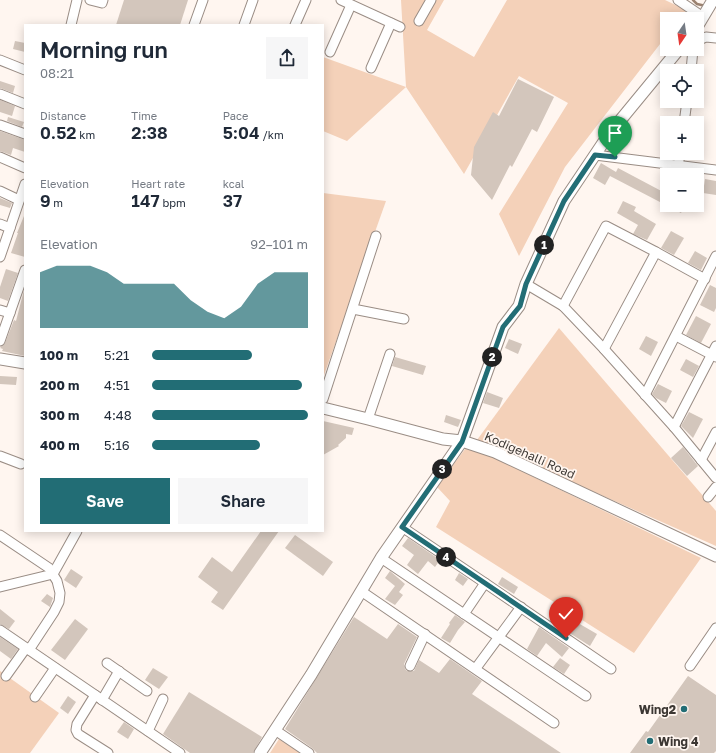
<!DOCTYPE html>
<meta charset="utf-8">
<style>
body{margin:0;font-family:"Golos Text",sans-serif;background:#f6f6f7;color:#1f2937;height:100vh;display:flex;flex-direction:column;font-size:15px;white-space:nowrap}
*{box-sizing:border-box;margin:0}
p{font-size:13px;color:#747a83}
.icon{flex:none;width:22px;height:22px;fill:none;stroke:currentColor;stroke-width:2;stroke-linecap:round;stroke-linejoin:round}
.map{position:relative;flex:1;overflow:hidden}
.sheet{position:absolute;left:24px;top:24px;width:300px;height:508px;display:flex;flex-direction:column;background:#fff;border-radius:0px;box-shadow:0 2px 10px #0003}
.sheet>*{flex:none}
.needle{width:26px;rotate:193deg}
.controls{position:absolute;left:660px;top:12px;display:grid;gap:8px}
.controls a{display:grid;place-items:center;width:44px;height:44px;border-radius:0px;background:#fff;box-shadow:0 2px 10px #0003;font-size:20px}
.pin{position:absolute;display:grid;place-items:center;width:34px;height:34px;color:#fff;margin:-41px -17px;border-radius:50% 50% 50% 0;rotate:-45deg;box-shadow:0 0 4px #0007}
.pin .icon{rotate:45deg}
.km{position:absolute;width:20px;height:20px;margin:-10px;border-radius:50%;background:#222;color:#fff;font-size:11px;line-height:20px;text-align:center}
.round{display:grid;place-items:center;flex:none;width:42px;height:42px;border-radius:0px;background:#f6f6f7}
.overview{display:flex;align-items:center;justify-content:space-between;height:68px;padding:0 16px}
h1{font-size:22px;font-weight:600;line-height:30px}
.figures{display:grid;grid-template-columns:repeat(3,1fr);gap:6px;height:68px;padding:4px 16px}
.figures div{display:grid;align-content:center}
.figures b{font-size:17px;font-weight:600}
.figures small{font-size:11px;font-weight:400}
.figures p{font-size:11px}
.chart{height:112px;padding:8px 16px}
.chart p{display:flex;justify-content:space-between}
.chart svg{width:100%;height:72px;margin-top:4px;fill:#226d75;opacity:.7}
.action{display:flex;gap:8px;margin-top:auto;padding:8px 16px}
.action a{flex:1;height:46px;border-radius:0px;background:#226d75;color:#fff;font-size:16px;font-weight:600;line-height:46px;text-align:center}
.action a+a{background:#f6f6f7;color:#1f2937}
ul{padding:0 16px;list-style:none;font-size:13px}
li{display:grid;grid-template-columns:64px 48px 1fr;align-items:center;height:30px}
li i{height:10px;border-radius:5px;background:#226d75}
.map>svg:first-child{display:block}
.green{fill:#f4d1b9}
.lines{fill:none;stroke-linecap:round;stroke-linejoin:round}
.stream{stroke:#9c8371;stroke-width:2.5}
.building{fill:#d3c6bc}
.minor-casing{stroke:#9a8d85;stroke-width:11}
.tertiary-casing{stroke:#9a8d85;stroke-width:13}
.minor{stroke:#fff;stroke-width:9}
.tertiary{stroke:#fff;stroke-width:11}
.route-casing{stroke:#fff;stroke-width:8}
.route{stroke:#226d75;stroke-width:5}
.poi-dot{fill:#226d75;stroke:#fff6f0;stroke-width:1.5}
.labels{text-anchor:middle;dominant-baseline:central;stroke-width:3.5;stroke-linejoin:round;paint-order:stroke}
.street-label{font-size:12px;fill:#3c3733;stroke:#fff6f0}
.poi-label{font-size:12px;font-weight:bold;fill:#3c3733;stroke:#fff6f0;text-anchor:end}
</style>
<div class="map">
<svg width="716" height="753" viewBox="0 0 716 753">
<rect width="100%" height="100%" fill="#fff6f0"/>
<g class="green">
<polygon points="401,0 444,0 427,30 474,57 507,0 665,0 686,10 680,19 667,19 667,35 565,167 519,256 499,214 568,103 519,76 464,174 406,87 347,141 323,131 323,57 406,87"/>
<polygon points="323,193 386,201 323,378"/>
<polygon points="559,328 716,511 716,546 477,440"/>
<polygon points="468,445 701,558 634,653 436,527 450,501 437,487"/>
<polygon points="0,671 59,713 30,753 0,753"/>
<polygon points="279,739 300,753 270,753"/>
</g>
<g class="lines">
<polyline class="stream" points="693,0 697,4 706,6"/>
</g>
<g class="building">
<polygon points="124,0 188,0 180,25 116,25"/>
<polygon points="15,41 25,43 25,52 13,49"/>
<polygon points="518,79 554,97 537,132 532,129 512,167 510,165 492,200 471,175 474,147 493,112 499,116"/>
<polygon points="0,81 15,86 13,93 0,88"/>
<polygon points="0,100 15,106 12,116 0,112"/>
<polygon points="8,117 24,122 22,127 7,121"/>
<polygon points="0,131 25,140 25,152 13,148 11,155 0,151"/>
<polygon points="601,163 616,172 618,168 667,194 667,205 685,205 681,213 610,176 605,185 593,178"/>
<polygon points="705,179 716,181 716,195 703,193"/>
<polygon points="0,198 12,203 10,208 0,205"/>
<polygon points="623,201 636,207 634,211 656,224 647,240 633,234 638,225 617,213"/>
<polygon points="24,216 25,216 25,257 11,253 18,233 17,233"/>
<polygon points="671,231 684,238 674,255 661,248"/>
<polygon points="695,251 707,258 701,270 688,263"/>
<polygon points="6,269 18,273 8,301 0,298 0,287"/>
<polygon points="710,285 716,288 716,308 714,312 700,305"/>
<polygon points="24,290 25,290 25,356 2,351 3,349 0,348 5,343 14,320 16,321"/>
<polygon points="696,316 711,324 701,343 686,335"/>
<polygon points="646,336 658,342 651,356 639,349"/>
<polygon points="509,339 522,344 518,354 505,348"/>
<polygon points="395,357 426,366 423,375 392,366"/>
<polygon points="686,359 699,366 693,377 680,370"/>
<polygon points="0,376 17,377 16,385 0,384"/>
<polygon points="658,384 672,391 666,403 656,398 652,394"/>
<polygon points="487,392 503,398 499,408 483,403"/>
<polygon points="689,412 703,419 693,438 681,426"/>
<polygon points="446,415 461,420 458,427 444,422"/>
<polygon points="323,421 354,428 352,435 346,434 346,438 338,445 339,446 323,455"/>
<polygon points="683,447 698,466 687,476 671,458"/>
<polygon points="261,531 279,531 223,610 211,602 218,592 198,577 212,557 232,572"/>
<polygon points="295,535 333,562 323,576 285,548"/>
<polygon points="408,538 440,560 435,567 428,561 418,574 407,565 414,555 402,546"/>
<polygon points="71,569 83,577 76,588 64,580"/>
<polygon points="390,571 405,584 399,592 403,595 395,605 385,599 395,586 385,578"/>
<polygon points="459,573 468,579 463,586 455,580"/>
<polygon points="502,577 518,587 514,594 498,584"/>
<polygon points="47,594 53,598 50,607 41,601"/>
<polygon points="0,609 15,621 9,629 0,624"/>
<polygon points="455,615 465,622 458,630 450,643 441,638 450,624 449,623"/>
<polygon points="566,616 597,634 590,646 560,627"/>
<polygon points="354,617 387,639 398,624 417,637 404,664 405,669 407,671 414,671 419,660 439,673 450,659 482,681 472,694 561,753 317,753 312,748 285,729"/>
<polygon points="75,619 88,629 65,660 51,650"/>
<polygon points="539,627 569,648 562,657 546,643 537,656 527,649"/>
<polygon points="0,637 18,649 11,659 0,651"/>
<polygon points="560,658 570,665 564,674 553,667"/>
<polygon points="153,668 168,677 159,689 145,680"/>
<polygon points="688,676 716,695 716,751 714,753 630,753 646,731 648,732"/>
<polygon points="189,692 262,737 253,753 190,753 163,734"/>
<polygon points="68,696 76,702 68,714 60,708"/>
<polygon points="124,722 134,729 128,739 117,732"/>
</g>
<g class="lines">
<defs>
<g id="minor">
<polyline points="90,0 102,3 103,0"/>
<polyline points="341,0 400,27"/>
<polyline points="678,0 703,17"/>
<polyline points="419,21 431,0"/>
<polyline points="71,25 77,0"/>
<polyline points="194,25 203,0"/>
<polyline points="244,25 253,0"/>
<polyline points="295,25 306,0"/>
<polyline points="697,41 706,37 716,38"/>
<polyline points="330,52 351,5"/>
<polyline points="0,60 25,70"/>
<polyline points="371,68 391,23"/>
<polyline points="691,71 693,49"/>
<polyline points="0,94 25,104"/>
<polyline points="684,123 687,101"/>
<polyline points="0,125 25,134"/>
<polyline points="595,155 716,170"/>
<polyline points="0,157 25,168"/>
<polyline points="677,175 680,153"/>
<polyline points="0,191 19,200"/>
<polyline points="0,224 10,228 0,257"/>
<polyline points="10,228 25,184"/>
<polyline points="526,284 563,306 604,349 674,427 716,478"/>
<polyline points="563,306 606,226 656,252 705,279"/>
<polyline points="353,309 404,319"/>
<polyline points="0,310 10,313"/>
<polyline points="676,336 716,357"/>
<polyline points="0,341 25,270"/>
<polyline points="604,349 656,252"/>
<polyline points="645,395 716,256"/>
<polyline points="323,399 376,236"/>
<polyline points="368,419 390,354"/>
<polyline points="674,427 716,346"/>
<polyline points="0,456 21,464"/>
<polyline points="701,460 716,432"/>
<polyline points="708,497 716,487"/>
<polyline points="402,527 485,583 611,669"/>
<polyline points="0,535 49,568 57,581 60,593 59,602 54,612 29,650"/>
<polyline points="381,558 586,696"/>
<polyline points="0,587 53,574 77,531"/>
<polyline points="361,591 554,723"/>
<polyline points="464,614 485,583"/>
<polyline points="0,630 180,753"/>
<polyline points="107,663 147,691"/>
<polyline points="410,666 425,634"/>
<polyline points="690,666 716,628"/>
<polyline points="476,668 521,607"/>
<polyline points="6,676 26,648"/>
<polyline points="95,695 77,724 76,730 78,734 108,753"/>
<polyline points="35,697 55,668"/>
<polyline points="102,700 119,671"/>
<polyline points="275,730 309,753"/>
<polyline points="148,731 163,699"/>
</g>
<g id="tertiary">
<polyline points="697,27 713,0"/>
<polyline points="0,359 25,363"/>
<polyline points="323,408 368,419 443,439 462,441 495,452 716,556"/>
<polyline points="260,753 311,675 381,558 462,441 503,327 519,306 526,284 564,201 609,134 679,49"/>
</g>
</defs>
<use href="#minor" class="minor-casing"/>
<use href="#tertiary" class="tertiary-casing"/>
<use href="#minor" class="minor"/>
<use href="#tertiary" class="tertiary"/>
</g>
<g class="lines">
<defs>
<polyline id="route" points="566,638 402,527 462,442 503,327 520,306 526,284 564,201 595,155 615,157"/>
</defs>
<use href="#route" class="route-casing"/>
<use href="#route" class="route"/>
</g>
<g class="poi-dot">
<circle cx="684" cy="709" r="4"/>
<circle cx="650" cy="741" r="4"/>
</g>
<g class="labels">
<g class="street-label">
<text transform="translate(530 455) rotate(24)">Kodigehalli Road</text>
</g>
<g class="poi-label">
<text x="676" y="709">Wing2</text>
<text x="658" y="741" text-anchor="start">Wing 4</text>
</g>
</g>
</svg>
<div class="controls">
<a><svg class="needle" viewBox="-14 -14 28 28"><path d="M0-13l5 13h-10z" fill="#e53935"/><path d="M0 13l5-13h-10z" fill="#747a83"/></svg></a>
<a><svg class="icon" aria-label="locate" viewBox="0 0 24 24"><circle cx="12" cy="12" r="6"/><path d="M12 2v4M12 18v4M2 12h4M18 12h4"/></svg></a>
<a>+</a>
<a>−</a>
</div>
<div class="pin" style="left:615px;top:157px;background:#1e9e55"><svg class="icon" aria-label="arrive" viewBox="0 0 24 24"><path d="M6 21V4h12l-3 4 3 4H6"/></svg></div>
<div class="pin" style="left:566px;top:638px;background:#d93025"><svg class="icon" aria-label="check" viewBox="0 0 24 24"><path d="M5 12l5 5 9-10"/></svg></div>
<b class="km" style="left:544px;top:245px">1</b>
<b class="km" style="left:492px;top:357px">2</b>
<b class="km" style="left:442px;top:469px">3</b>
<b class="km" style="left:446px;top:557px">4</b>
<section class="sheet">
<div class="overview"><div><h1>Morning run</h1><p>08:21</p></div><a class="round"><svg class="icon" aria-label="share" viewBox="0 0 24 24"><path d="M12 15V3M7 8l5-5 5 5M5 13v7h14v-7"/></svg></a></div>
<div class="figures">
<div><p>Distance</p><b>0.52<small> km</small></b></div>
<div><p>Time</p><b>2:38</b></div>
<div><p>Pace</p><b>5:04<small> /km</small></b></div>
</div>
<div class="figures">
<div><p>Elevation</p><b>9<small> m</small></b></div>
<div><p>Heart rate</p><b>147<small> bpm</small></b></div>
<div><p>kcal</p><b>37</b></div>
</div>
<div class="chart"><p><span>Elevation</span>92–101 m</p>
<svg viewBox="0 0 160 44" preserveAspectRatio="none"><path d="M0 44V10L10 6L20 6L30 6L40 10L50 17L60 17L70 17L80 17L90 27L100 34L110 38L120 31L130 17L140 10L150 10L160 10V44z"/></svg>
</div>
<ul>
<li><b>100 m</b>5:21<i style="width:64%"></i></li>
<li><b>200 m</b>4:51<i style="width:96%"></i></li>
<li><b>300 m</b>4:48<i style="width:100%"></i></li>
<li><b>400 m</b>5:16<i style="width:69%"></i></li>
</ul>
<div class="action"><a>Save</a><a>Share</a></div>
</section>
</div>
